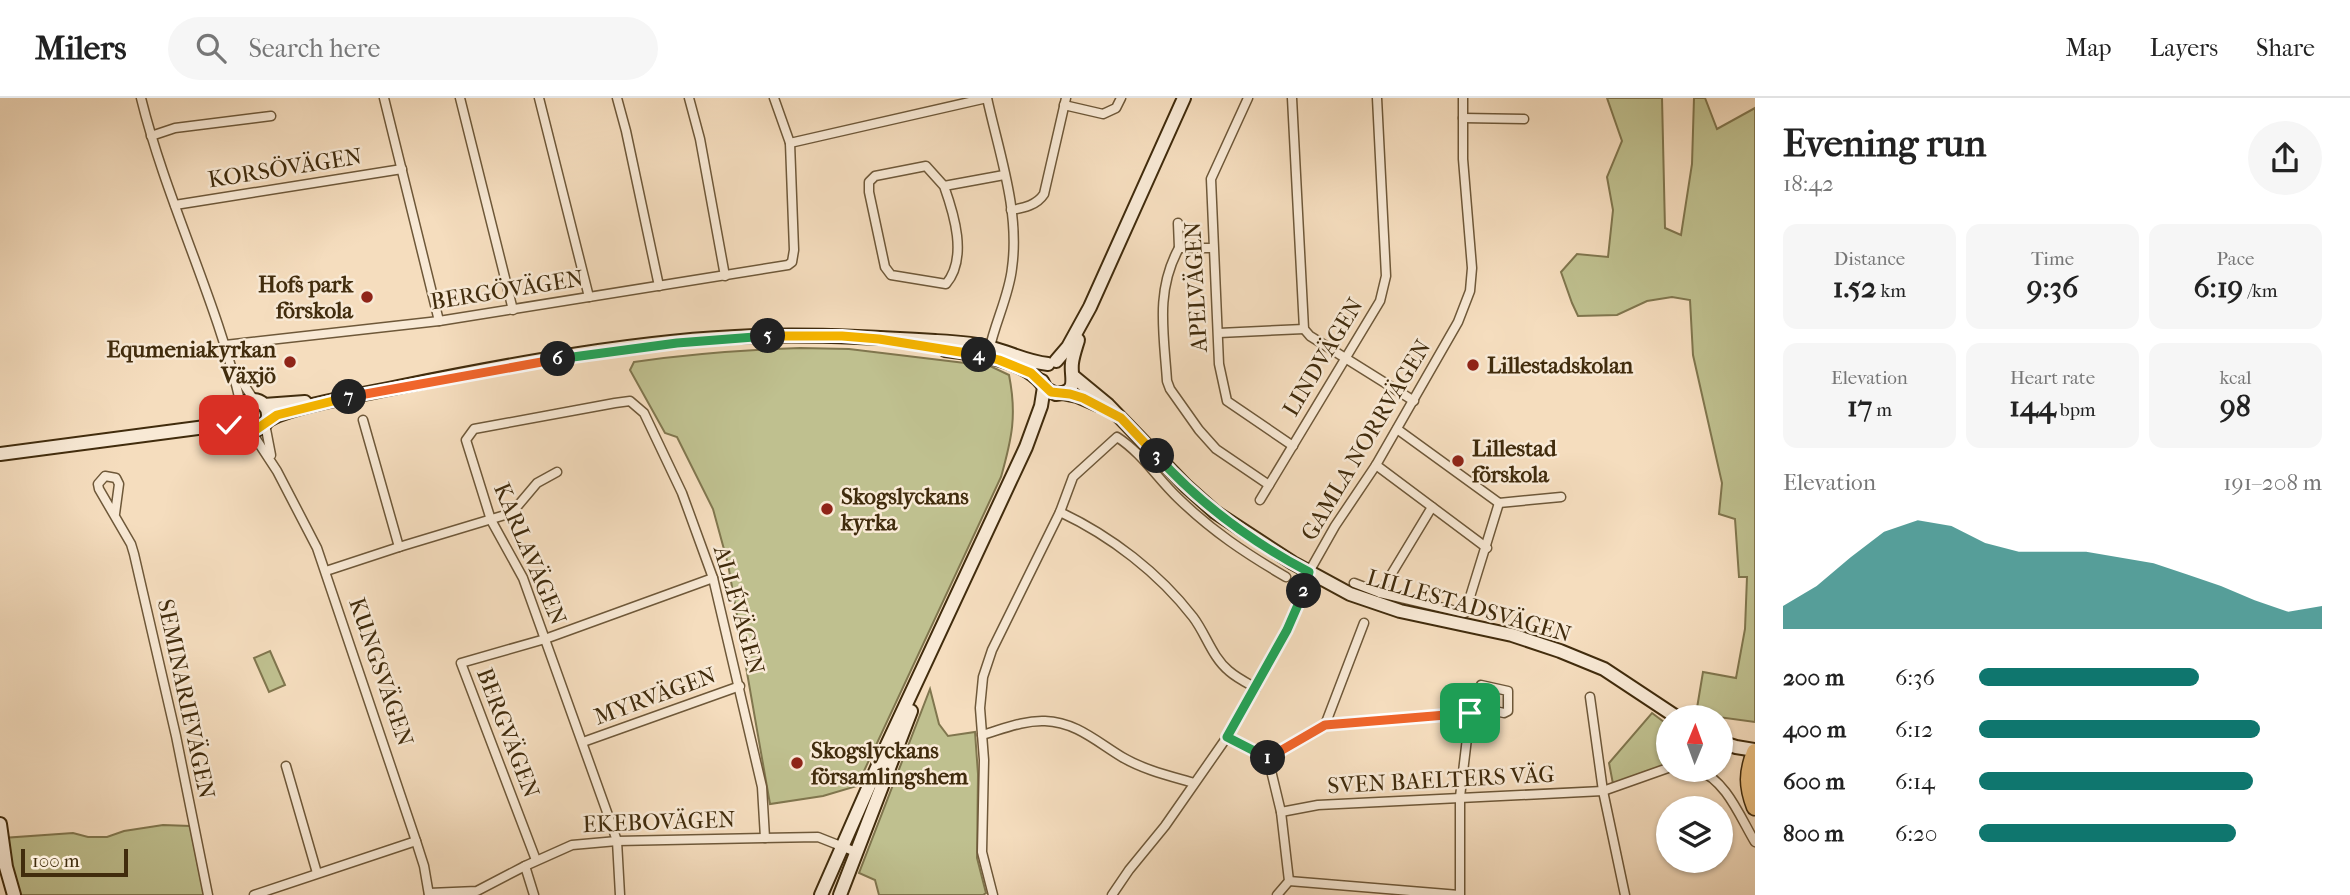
<!DOCTYPE html>
<meta charset="utf-8">
<style>
body{margin:0;font-family:"IM FELL French Canon",serif;background:#f6f6f6;color:#222;height:100vh;display:flex;flex-direction:column;font-size:26px;white-space:nowrap}
*{box-sizing:border-box;margin:0}
p{font-size:23px;color:#767676}
.icon{flex:none;width:38px;height:38px;fill:none;stroke:currentColor;stroke-width:2;stroke-linecap:round;stroke-linejoin:round}
.map{position:relative;flex:1;overflow:hidden}
.side{display:flex;flex-direction:column;background:#fff;width:595px}
.side>*{flex:none}
.needle{width:46px;rotate:1deg}
.tools{position:absolute;left:1656px;top:607px;display:grid;gap:14px}
.tools a{display:grid;place-items:center;width:77px;height:77px;border-radius:50%;background:#fff;box-shadow:0 2px 5px #0004;font-size:35px}
.scale{position:absolute;left:21px;bottom:18px;width:107px;box-sizing:border-box;padding-left:7px;border:4px solid #412c0d;border-top:0;font-size:19px;line-height:24px;white-space:nowrap;color:#412c0d;-webkit-text-stroke:5px #f8e9d5;paint-order:stroke}
.pin{position:absolute;display:grid;place-items:center;width:60px;height:60px;color:#fff;margin:-30px;border-radius:14px;box-shadow:0 4px 10px #0006}
.km{position:absolute;width:35px;height:35px;margin:-18px;border-radius:50%;background:#222;color:#fff;font-size:19px;line-height:35px;text-align:center}
.round{display:grid;place-items:center;flex:none;width:74px;height:74px;border-radius:37px;background:#f6f6f6}
.headline{display:flex;align-items:center;justify-content:space-between;height:119px;padding:0 28px}
h1{font-size:38px;font-weight:700;line-height:52px}
.figures{display:grid;grid-template-columns:repeat(3,1fr);gap:10px;height:119px;padding:7px 28px}
.figures div{display:grid;align-content:center;border-radius:14px;background:#f6f6f6;text-align:center}
.figures b{font-size:30px;font-weight:700}
.figures small{font-size:19px;font-weight:400}
.figures p{font-size:19px}
.chart{height:196px;padding:14px 28px}
.chart p{display:flex;justify-content:space-between}
.chart svg{width:100%;height:126px;margin-top:7px;fill:#0f766e;opacity:.7}
ul{padding:0 28px;list-style:none;font-size:23px}
li{display:grid;grid-template-columns:112px 84px 1fr;align-items:center;height:52px}
li i{height:18px;border-radius:9px;background:#0f766e}
header{display:flex;align-items:center;gap:42px;box-sizing:border-box;height:98px;padding:0 35px;background:#fff;border-bottom:2px solid #e0e0e0}
header strong{font-size:33px}
nav{display:flex;gap:38px;margin-inline-start:auto;font-size:24px}
.search{width:490px;height:63px;background:#f6f6f6;display:flex;align-items:center;gap:18px;box-sizing:border-box;padding:0 24px;border-radius:38px;color:#767676;font-size:26px}
main{display:flex;flex:1;min-height:0}
.map>svg:first-child{display:block}
.green{fill:#bfc08f;stroke:#80764e;stroke-width:2}
.lines{fill:none;stroke-linecap:round;stroke-linejoin:round}
.street-casing{stroke:#6e5839;stroke-width:11}
.secondary-casing{stroke:#412c0d;stroke-width:16}
.highway-casing{stroke:#412c0d;stroke-width:19}
.street{stroke:#f8e9d5;stroke-width:8}
.secondary{stroke:#f8e9d5;stroke-width:12}
.highway{stroke:#eabe7f;stroke-width:16}
.split-1-casing{stroke:#fff;stroke-width:14}
.split-2-casing{stroke:#fff;stroke-width:14}
.split-3-casing{stroke:#fff;stroke-width:14}
.split-4-casing{stroke:#fff;stroke-width:14}
.split-5-casing{stroke:#fff;stroke-width:14}
.split-6-casing{stroke:#fff;stroke-width:14}
.split-7-casing{stroke:#fff;stroke-width:14}
.split-8-casing{stroke:#fff;stroke-width:14}
.split-1{stroke:#f0652b;stroke-width:9}
.split-2{stroke:#22a559;stroke-width:9}
.split-3{stroke:#22a559;stroke-width:9}
.split-4{stroke:#f5b400;stroke-width:9}
.split-5{stroke:#f5b400;stroke-width:9}
.split-6{stroke:#22a559;stroke-width:9}
.split-7{stroke:#f0652b;stroke-width:9}
.split-8{stroke:#f5b400;stroke-width:9}
.poi-dot{fill:#8f2418;stroke:#f8e9d5;stroke-width:2.5}
.labels{text-anchor:middle;dominant-baseline:central;stroke-width:5;stroke-linejoin:round;paint-order:stroke}
.street-label{font-size:23px;fill:#412c0d;stroke:#f8e9d5}
.poi-label{font-size:23px;font-weight:bold;fill:#412c0d;stroke:#f8e9d5;text-anchor:start}
</style>
<header>
<strong>Milers</strong>
<div class="search"><svg class="icon" aria-label="search" viewBox="0 0 24 24"><circle cx="10" cy="10" r="6"/><path d="M15 15l6 6"/></svg>Search here</div>
<nav><a>Map</a><a>Layers</a><a>Share</a></nav>
</header>
<main>
<div class="map">
<svg width="1755" height="797" viewBox="0 0 1755 797">
<rect width="100%" height="100%" fill="#f5ddbe"/>
<filter id="stains"><feTurbulence type="fractalNoise" baseFrequency=".00286" numOctaves="4"/><feColorMatrix values="0 0 0 0 .2 0 0 0 0 .09 0 0 0 0 .02 0 0 0 .5 -.17"/></filter>
<radialGradient id="worn" r=".72"><stop offset=".6" stop-color="#630" stop-opacity="0"/><stop offset="1" stop-color="#630" stop-opacity=".3"/></radialGradient>
<g class="green">
<polygon points="1607,0 1662,0 1665,130 1681,137 1692,66 1694,0 1705,0 1717,31 1755,10 1755,624 1696,616 1703,574 1736,580 1745,531 1747,479 1739,479 1735,421 1719,416 1722,385 1693,257 1690,202 1672,199 1647,203 1617,217 1578,218 1572,205 1561,174 1577,156 1608,159 1613,112 1607,79 1622,43"/>
<path d="M800,250L849,251L990,268L1009,277C1017,317 1012,340 1001,379L857,688L823,698L770,706L728,466L713,411L677,339L665,335L630,272L634,264C690,256 744,252 800,250Z"/>
<polygon points="270,553 285,587 269,594 254,560"/>
<polygon points="930,591 939,626 948,638 975,634 978,676 977,760 986,795 983,797 879,797 875,782 859,775"/>
<polygon points="1652,615 1668,627 1668,666 1613,686 1609,665"/>
<polygon points="163,727 190,728 204,797 14,797 3,740 73,735 88,739 107,739 124,733"/>
</g>
<g class="lines">
<defs>
<g id="street">
<path d="M141,0C167,105 217,202 241,307"/>
<polyline points="384,0 439,223"/>
<polyline points="460,0 513,212"/>
<polyline points="539,0 589,199"/>
<polyline points="617,0 626,33 659,188"/>
<polyline points="689,0 700,41 725,178"/>
<path d="M987,0C999,55 1020,113 1012,170C1009,198 995,224 989,253"/>
<polyline points="1248,0 1211,81 1219,266 1227,303 1293,348"/>
<polyline points="1292,0 1304,231 1310,238 1414,303"/>
<polyline points="1064,7 1103,16 1116,10 1121,0"/>
<polyline points="1463,20 1524,21"/>
<polyline points="151,38 175,30 271,18"/>
<polyline points="790,45 987,0"/>
<path d="M944,88C954,116 968,160 946,186L891,177L885,169L869,94V84L875,78L926,68L944,88L1004,77"/>
<polyline points="175,107 402,71"/>
<path d="M1011,112C1024,110 1037,107 1044,96L1066,0"/>
<polyline points="1178,125 1179,150"/>
<path d="M1213,150H1179C1155,193 1164,236 1167,283L1170,291L1199,332L1216,351L1269,387"/>
<polyline points="1219,235 1304,231"/>
<polyline points="225,247 439,223 788,167 792,164 794,152 790,45 774,0"/>
<polyline points="235,273 254,302"/>
<polyline points="363,322 399,449"/>
<polyline points="265,326 271,357"/>
<polyline points="247,331 256,341 277,373 317,450 416,743 424,768 429,797"/>
<polyline points="1397,331 1499,405"/>
<polyline points="1376,367 1487,450"/>
<polyline points="1260,402 1380,203 1386,178 1377,0"/>
<polyline points="1499,405 1561,399"/>
<path d="M1060,414C1111,438 1159,475 1193,519C1206,536 1212,559 1229,573C1237,580 1247,585 1256,590"/>
<polyline points="115,416 119,386 116,380 105,378 98,386 99,391 131,446 134,456 176,638 208,797"/>
<polyline points="326,473 399,449 505,417 515,411 537,385 557,374"/>
<polyline points="1354,485 1380,495 1465,515 1499,405"/>
<polyline points="1380,495 1432,409"/>
<polyline points="1590,599 1603,693 1625,797"/>
<polyline points="1325,627 1364,525"/>
<path d="M982,637C1003,631 1024,622 1045,623C1076,624 1097,644 1122,659C1144,672 1170,678 1194,685"/>
<polyline points="1227,639 1268,660 1281,714 1289,783 1277,797"/>
<polyline points="583,644 740,588"/>
<polyline points="1268,660 1325,627 1470,615"/>
<polyline points="286,668 317,775"/>
<path d="M1698,672C1726,682 1740,719 1755,744"/>
<polyline points="1281,714 1318,707 1603,693 1668,670"/>
<polyline points="536,762 461,565 545,541 713,480"/>
<polyline points="525,768 534,797"/>
<polyline points="1289,783 1459,797"/>
<polyline points="429,795 477,793 525,768 572,747 617,743 818,739 856,754"/>
<polyline points="254,797 416,743"/>
<polyline points="620,797 617,743 608,717 523,480 491,422 466,342 474,331 615,305 630,303 644,315 682,395 713,480 762,689 765,740"/>
<path d="M993,797L982,754L984,662L980,610L983,579L992,552L1060,414L1073,379L1117,339C1142,355 1157,380 1178,400C1212,433 1245,455 1286,479"/>
<polyline points="1112,797 1129,772 1165,728 1227,639 1288,532 1309,474 1335,428 1376,367 1458,224 1470,193 1472,170 1463,61 1463,0"/>
<polyline points="1460,797 1460,699 1470,615 1481,587 1508,593 1508,613 1504,615 1473,608"/>
</g>
<g id="secondary">
<path d="M945,252C974,256 1024,261 1043,287"/>
<polyline points="1056,263 1068,249 1090,209 1184,0"/>
<polyline points="1074,279 1108,307 1186,388 1215,414 1293,465 1350,496 1400,513 1512,537 1560,553 1604,571 1678,620"/>
<path d="M1042,283L1046,291L1056,296C1080,294 1070,280 1072,265C1073,257 1076,249 1078,242"/>
<polyline points="1062,295 1077,298 1098,307"/>
<circle cx="253" cy="317" r="15"/>
<polyline points="264,307 305,304"/>
<polyline points="208,323 227,317 239,310"/>
<path d="M266,324C284,309 371,295 398,289C512,266 639,242 755,238C815,236 875,239 935,243C953,244 974,245 992,250C1011,255 1028,264 1048,266"/>
<polyline points="0,356 213,328 237,326 243,328"/>
<polyline points="1720,644 1736,649 1755,652"/>
<polyline points="0,726 6,769 14,797"/>
<polyline points="821,797 887,647 1026,349 1041,308 1044,289"/>
<polyline points="840,797 911,613"/>
</g>
<path id="highway" d="M1755,654C1747,675 1747,688 1755,709"/>
</defs>
<use href="#street" class="street-casing"/>
<use href="#secondary" class="secondary-casing"/>
<use href="#highway" class="highway-casing"/>
<use href="#street" class="street"/>
<use href="#secondary" class="secondary"/>
<use href="#highway" class="highway"/>
</g>
<g class="lines">
<defs>
<polyline id="split-1" points="1268,660 1325,627 1470,615"/>
<polyline id="split-2" points="1268,660 1227,639 1287,532 1304,493"/>
<path id="split-3" d="M1157,358C1200,406 1252,444 1309,474L1304,493"/>
<polyline id="split-4" points="979,257 999,262 1031,275 1051,294 1070,296 1083,300 1121,320 1157,358"/>
<polyline id="split-5" points="768,238 842,238 879,241 979,257"/>
<polyline id="split-6" points="558,261 677,245 768,238"/>
<polyline id="split-7" points="349,299 558,261"/>
<polyline id="split-8" points="229,327 257,331 277,317 349,299"/>
</defs>
<use href="#split-1" class="split-1-casing"/>
<use href="#split-2" class="split-2-casing"/>
<use href="#split-3" class="split-3-casing"/>
<use href="#split-4" class="split-4-casing"/>
<use href="#split-5" class="split-5-casing"/>
<use href="#split-6" class="split-6-casing"/>
<use href="#split-7" class="split-7-casing"/>
<use href="#split-8" class="split-8-casing"/>
<use href="#split-1" class="split-1"/>
<use href="#split-2" class="split-2"/>
<use href="#split-3" class="split-3"/>
<use href="#split-4" class="split-4"/>
<use href="#split-5" class="split-5"/>
<use href="#split-6" class="split-6"/>
<use href="#split-7" class="split-7"/>
<use href="#split-8" class="split-8"/>
</g>
<g class="poi-dot">
<circle cx="367" cy="199" r="7"/>
<circle cx="290" cy="264" r="7"/>
<circle cx="1473" cy="267" r="7"/>
<circle cx="1458" cy="363" r="7"/>
<circle cx="827" cy="411" r="7"/>
<circle cx="797" cy="665" r="7"/>
</g>
<g class="labels">
<g class="street-label">
<text transform="translate(285 70) rotate(-9)">KORSÖVÄGEN</text>
<text transform="translate(1196 189) rotate(-93)">APELVÄGEN</text>
<text transform="translate(507 192) rotate(-9)">BERGÖVÄGEN</text>
<text transform="translate(1323 259) rotate(-59)">LINDVÄGEN</text>
<text transform="translate(1366 342) rotate(-59)">GAMLA NORRVÄGEN</text>
<text transform="translate(530 456) rotate(67)">KARLAVÄGEN</text>
<text transform="translate(1469 508) rotate(16)">LILLESTADSVÄGEN</text>
<text transform="translate(739 512) rotate(74)">ALLÉVÄGEN</text>
<text transform="translate(381 574) rotate(71)">KUNGSVÄGEN</text>
<text transform="translate(655 598) rotate(-20)">MYRVÄGEN</text>
<text transform="translate(186 601) rotate(78)">SEMINARIEVÄGEN</text>
<text transform="translate(508 635) rotate(69)">BERGVÄGEN</text>
<text transform="translate(1441 682) rotate(-3)">SVEN BAELTERS VÄG</text>
<text transform="translate(659 724) rotate(-2)">EKEBOVÄGEN</text>
</g>
<g class="poi-label">
<text x="353" y="186" text-anchor="end">Hofs park<tspan x="353" dy="26">förskola</tspan></text>
<text x="276" y="251" text-anchor="end">Equmeniakyrkan<tspan x="276" dy="26">Växjö</tspan></text>
<text x="1487" y="267">Lillestadskolan</text>
<text x="1472" y="350">Lillestad<tspan x="1472" dy="26">förskola</tspan></text>
<text x="841" y="398">Skogslyckans<tspan x="841" dy="26">kyrka</tspan></text>
<text x="811" y="652">Skogslyckans<tspan x="811" dy="26">församlingshem</tspan></text>
</g>
</g>
<rect width="100%" height="100%" filter="url(#stains)"/>
<rect width="100%" height="100%" fill="url(#worn)"/>
</svg>
<div class="tools">
<a><svg class="needle" viewBox="-14 -14 28 28"><path d="M0-13l5 13h-10z" fill="#e53935"/><path d="M0 13l5-13h-10z" fill="#767676"/></svg></a>
<a><svg class="icon" aria-label="layers" viewBox="0 0 24 24"><path d="M12 4l9 5-9 5-9-5zM3 14l9 5 9-5"/></svg></a>
</div>
<div class="scale">100 m</div>
<div class="pin" style="left:1470px;top:615px;background:#1e9e55"><svg class="icon" aria-label="arrive" viewBox="0 0 24 24"><path d="M6 21V4h12l-3 4 3 4H6"/></svg></div>
<div class="pin" style="left:229px;top:327px;background:#d93025"><svg class="icon" aria-label="check" viewBox="0 0 24 24"><path d="M5 12l5 5 9-10"/></svg></div>
<b class="km" style="left:1268px;top:660px">1</b>
<b class="km" style="left:1304px;top:493px">2</b>
<b class="km" style="left:1157px;top:358px">3</b>
<b class="km" style="left:979px;top:257px">4</b>
<b class="km" style="left:768px;top:238px">5</b>
<b class="km" style="left:558px;top:261px">6</b>
<b class="km" style="left:349px;top:299px">7</b>
</div>
<section class="side">
<div class="headline"><div><h1>Evening run</h1><p>18:42</p></div><a class="round"><svg class="icon" aria-label="share" viewBox="0 0 24 24"><path d="M12 15V3M7 8l5-5 5 5M5 13v7h14v-7"/></svg></a></div>
<div class="figures">
<div><p>Distance</p><b>1.52<small> km</small></b></div>
<div><p>Time</p><b>9:36</b></div>
<div><p>Pace</p><b>6:19<small> /km</small></b></div>
</div>
<div class="figures">
<div><p>Elevation</p><b>17<small> m</small></b></div>
<div><p>Heart rate</p><b>144<small> bpm</small></b></div>
<div><p>kcal</p><b>98</b></div>
</div>
<div class="chart"><p><span>Elevation</span>191–208 m</p>
<svg viewBox="0 0 160 44" preserveAspectRatio="none"><path d="M0 44V36L10 29L20 19L30 10L40 6L50 8L60 14L70 17L80 17L90 17L100 19L110 21L120 25L130 29L140 34L150 38L160 36V44z"/></svg>
</div>
<ul>
<li><b>200 m</b>6:36<i style="width:64%"></i></li>
<li><b>400 m</b>6:12<i style="width:82%"></i></li>
<li><b>600 m</b>6:14<i style="width:80%"></i></li>
<li><b>800 m</b>6:20<i style="width:75%"></i></li>
</ul>
</section>
</main>
